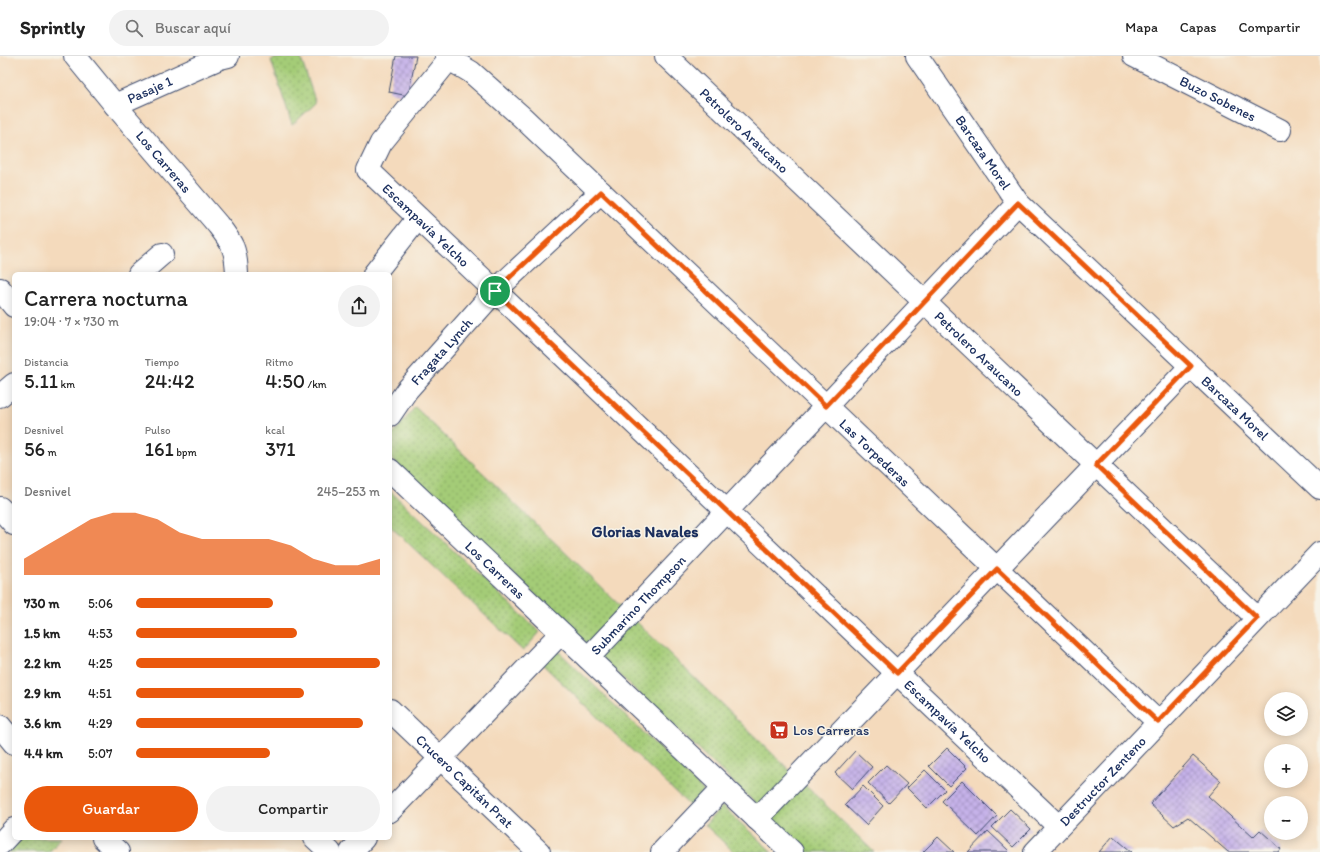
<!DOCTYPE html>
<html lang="es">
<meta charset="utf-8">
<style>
body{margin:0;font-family:Itim,sans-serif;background:#f2f2f2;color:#222;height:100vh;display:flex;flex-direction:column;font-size:15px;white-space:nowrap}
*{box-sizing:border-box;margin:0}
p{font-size:13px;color:#767676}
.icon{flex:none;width:22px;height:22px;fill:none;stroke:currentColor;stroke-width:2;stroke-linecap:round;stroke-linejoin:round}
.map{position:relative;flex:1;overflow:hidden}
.details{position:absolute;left:12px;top:216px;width:380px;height:568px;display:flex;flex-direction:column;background:#fff;border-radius:6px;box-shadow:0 2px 10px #0003}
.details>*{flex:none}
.controls{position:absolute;left:1264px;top:636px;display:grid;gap:8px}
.controls a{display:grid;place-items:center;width:44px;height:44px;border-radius:50%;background:#fff;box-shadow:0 2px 10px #0003;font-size:20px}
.pin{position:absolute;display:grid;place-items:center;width:34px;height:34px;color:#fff;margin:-17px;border:2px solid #fff;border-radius:50%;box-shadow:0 1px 4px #0007}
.round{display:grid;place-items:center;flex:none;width:42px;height:42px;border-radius:21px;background:#f2f2f2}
.head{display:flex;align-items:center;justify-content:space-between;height:68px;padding:0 12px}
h1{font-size:22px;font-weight:600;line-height:30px}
.stats{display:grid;grid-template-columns:repeat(3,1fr);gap:6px;height:68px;padding:4px 12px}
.stats div{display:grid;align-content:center}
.stats b{font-size:20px;font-weight:600}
.stats small{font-size:11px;font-weight:400}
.stats p{font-size:11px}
.chart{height:112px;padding:8px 12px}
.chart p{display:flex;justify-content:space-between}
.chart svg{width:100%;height:72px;margin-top:4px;fill:#ea580c;opacity:.7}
.cta{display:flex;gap:8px;margin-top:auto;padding:8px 12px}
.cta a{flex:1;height:46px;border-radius:24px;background:#ea580c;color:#fff;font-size:16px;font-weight:600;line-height:46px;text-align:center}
.cta a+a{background:#f2f2f2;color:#222}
ul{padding:0 12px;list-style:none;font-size:13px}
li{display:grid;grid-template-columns:64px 48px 1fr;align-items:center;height:30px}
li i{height:10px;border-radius:5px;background:#ea580c}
header{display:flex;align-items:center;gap:24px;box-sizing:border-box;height:56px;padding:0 20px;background:#fff;border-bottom:1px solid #e0e0e0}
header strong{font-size:19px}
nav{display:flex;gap:22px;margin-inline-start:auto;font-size:14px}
.search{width:280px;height:36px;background:#f2f2f2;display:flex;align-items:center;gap:10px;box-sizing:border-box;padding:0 14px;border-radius:22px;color:#767676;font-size:15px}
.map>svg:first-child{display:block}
.grass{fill:url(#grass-dots);stroke:#607e6a}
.building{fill:url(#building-cross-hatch)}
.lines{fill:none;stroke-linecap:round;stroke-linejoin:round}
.minor-casing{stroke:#3c496c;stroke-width:24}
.tertiary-casing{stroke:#3c496c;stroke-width:24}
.minor{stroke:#fff;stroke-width:22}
.tertiary{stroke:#fff;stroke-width:22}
.route-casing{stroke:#fff;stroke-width:8}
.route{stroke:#ea580c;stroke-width:5}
.labels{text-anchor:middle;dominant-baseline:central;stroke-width:3;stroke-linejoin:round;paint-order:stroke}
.street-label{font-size:14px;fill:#1b2f5e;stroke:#f7f3e8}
.poi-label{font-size:14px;fill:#1b2f5e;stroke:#f7f3e8;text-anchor:start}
.quarter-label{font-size:16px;font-weight:bold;fill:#1b2f5e;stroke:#f7f3e8}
</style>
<header>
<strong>Sprintly</strong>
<div class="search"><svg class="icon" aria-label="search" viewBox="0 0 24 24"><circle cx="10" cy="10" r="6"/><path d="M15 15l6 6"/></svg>Buscar aquí</div>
<nav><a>Mapa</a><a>Capas</a><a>Compartir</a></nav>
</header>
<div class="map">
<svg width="1320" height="796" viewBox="0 0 1320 796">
<defs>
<pattern id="grass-dots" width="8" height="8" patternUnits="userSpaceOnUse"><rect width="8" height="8" fill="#a4cc77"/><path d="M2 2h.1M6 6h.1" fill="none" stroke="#85a665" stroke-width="1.8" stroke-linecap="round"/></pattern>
<pattern id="building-cross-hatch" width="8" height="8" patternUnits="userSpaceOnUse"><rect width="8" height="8" fill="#c6b2e9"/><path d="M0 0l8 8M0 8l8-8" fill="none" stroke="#a091c0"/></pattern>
</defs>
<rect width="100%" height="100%" fill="#f7f3e8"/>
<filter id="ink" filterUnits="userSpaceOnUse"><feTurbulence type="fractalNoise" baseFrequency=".025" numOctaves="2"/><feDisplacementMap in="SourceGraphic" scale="8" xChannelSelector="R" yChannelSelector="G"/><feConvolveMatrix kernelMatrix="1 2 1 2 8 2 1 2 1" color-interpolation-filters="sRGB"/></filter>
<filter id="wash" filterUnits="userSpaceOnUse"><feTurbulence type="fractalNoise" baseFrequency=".012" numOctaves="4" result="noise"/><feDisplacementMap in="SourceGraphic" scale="16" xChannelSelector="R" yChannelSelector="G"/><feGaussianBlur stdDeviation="0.9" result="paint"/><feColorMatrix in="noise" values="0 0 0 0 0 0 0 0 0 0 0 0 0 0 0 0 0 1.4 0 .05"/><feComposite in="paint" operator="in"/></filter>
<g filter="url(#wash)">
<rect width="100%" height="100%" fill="#f4dabc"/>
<g class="grass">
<polygon points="284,0 300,0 316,47 292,69 271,4"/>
<polygon points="415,351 874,796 807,796 392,404 390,401 390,382"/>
<polygon points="390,435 540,576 523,595 390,470"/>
<polygon points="556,593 704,735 690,750 542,608"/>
<polygon points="722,750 772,796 734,796 705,769"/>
<polygon points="22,782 62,782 49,796 9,796"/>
</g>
<g id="blocks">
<g class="building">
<polygon points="396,0 416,0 408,40 389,36"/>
<polygon points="947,692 967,712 949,730 929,710"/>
<polygon points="855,695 872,711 852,733 835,717"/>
<polygon points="1193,700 1221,725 1208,740 1253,781 1260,774 1281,793 1279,796 1228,796 1188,761 1174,770 1150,748"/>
<polygon points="886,709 907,728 889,747 868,727"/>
<polygon points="925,714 945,734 927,752 907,732"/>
<polygon points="962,725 997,760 978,780 942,745"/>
<polygon points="863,730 883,750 866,769 845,749"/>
<polygon points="1010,753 1031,773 1013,791 992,771"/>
<polygon points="988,775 1009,795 1007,796 968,796"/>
<polygon points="1113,780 1132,796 1099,796"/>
<polygon points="938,781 954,796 923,796"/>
</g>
</g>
</g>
<g filter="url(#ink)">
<use href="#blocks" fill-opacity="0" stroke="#3c496c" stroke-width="1"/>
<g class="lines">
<defs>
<g id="minor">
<path id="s1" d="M75,0L115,49L218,169C233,188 236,193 237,218"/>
<path id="s2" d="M447,0L449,3L471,16L522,61L1158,666"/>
<path id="s3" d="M666,0L1257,562"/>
<path id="s4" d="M917,0L1018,147L1320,432"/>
<path id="s5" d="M1134,0L1280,74"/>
<path id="s6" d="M449,3L381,87L368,114L1058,770"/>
<path id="s7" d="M115,49L220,2L228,0"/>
<polyline points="139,218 162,198"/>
<polyline points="374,218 418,162"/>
<polyline points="0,233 14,250"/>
<polyline points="0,340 14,328"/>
<path id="s8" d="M390,359L407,334L495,235L601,136"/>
<polyline points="0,452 14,468"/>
<path id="s9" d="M588,602L1018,147"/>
<path id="s10" d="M390,654L539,796"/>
<polyline points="0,670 14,687"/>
<polyline points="390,755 561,577"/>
<polyline points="757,763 1191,310"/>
<polyline points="103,782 118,796"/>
<polyline points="315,782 330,796"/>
<polyline points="351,796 364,782"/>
<polyline points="662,796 724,731"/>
<path id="s11" d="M1035,796L1320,497"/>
</g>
<g id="tertiary">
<path id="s12" d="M390,414L792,796"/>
<polyline points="0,788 14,773"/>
</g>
</defs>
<use href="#minor" class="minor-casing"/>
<use href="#tertiary" class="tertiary-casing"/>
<use href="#minor" class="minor"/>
<use href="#tertiary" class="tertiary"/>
</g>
</g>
<g class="lines" filter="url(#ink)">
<defs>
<polygon id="route" points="601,136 826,350 1018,147 1191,310 1096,409 1257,562 1158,666 997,513 897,617 495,235"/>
</defs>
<use href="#route" class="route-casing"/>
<use href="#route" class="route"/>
</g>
<defs>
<symbol id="supermarket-square" viewBox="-11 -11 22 22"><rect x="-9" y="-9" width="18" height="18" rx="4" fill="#c8321e" stroke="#f7f3e8"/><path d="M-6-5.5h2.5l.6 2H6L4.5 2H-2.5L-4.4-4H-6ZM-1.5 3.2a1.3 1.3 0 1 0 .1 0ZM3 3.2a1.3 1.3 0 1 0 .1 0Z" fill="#fff"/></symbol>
</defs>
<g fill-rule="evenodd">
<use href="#supermarket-square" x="768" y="663" width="22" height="22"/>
</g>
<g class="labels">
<g class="street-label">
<text stroke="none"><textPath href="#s7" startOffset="38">Pasaje 1</textPath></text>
<text stroke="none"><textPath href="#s5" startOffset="94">Buzo Sobenes</textPath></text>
<text stroke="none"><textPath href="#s3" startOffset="108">Petrolero Araucano</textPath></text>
<text stroke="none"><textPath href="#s4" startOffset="117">Barcaza Morel</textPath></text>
<text stroke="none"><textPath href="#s1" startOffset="138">Los Carreras</textPath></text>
<text stroke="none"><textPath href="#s6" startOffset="218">Escampavía Yelcho</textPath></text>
<text stroke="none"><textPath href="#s8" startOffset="82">Fragata Lynch</textPath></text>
<text stroke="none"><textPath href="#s3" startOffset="432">Petrolero Araucano</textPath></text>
<text stroke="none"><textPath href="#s4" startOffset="477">Barcaza Morel</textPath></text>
<text stroke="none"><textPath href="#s2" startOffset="584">Las Torpederas</textPath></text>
<text stroke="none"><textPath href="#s12" startOffset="145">Los Carreras</textPath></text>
<text stroke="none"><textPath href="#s9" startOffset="73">Submarino Thompson</textPath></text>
<text stroke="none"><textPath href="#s6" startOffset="938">Escampavía Yelcho</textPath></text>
<text stroke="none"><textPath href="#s11" startOffset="98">Destructor Zenteno</textPath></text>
<text stroke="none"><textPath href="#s10" startOffset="103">Crucero Capitán Prat</textPath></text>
</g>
<g class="poi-label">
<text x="793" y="674">Los Carreras</text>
</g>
<g class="quarter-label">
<text x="645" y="475">Glorias Navales</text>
</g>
</g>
</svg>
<div class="controls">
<a><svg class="icon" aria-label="layers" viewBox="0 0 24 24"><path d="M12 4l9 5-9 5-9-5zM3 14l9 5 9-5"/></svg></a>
<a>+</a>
<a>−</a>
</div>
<div class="pin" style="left:495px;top:235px;background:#1e9e55"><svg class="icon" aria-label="arrive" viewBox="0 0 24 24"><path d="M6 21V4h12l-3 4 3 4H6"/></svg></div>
<section class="details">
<div class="head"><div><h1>Carrera nocturna</h1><p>19:04 · 7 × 730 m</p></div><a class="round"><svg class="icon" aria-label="share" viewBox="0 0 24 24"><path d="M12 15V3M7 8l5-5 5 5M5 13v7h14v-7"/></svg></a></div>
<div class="stats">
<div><p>Distancia</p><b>5.11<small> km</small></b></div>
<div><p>Tiempo</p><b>24:42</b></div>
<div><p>Ritmo</p><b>4:50<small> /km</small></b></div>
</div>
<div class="stats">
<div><p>Desnivel</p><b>56<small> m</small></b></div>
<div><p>Pulso</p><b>161<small> bpm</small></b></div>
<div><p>kcal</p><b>371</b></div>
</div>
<div class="chart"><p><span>Desnivel</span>245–253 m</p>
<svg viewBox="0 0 160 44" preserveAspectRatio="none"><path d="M0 44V34L10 26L20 18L30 10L40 6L50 6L60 10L70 18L80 22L90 22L100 22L110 22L120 26L130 34L140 38L150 38L160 34V44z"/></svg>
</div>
<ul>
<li><b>730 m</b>5:06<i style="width:56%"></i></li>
<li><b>1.5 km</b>4:53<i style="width:66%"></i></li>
<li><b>2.2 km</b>4:25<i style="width:100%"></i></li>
<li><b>2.9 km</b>4:51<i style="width:69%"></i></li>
<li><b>3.6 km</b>4:29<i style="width:93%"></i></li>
<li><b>4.4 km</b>5:07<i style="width:55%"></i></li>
</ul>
<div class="cta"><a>Guardar</a><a>Compartir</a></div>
</section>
</div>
